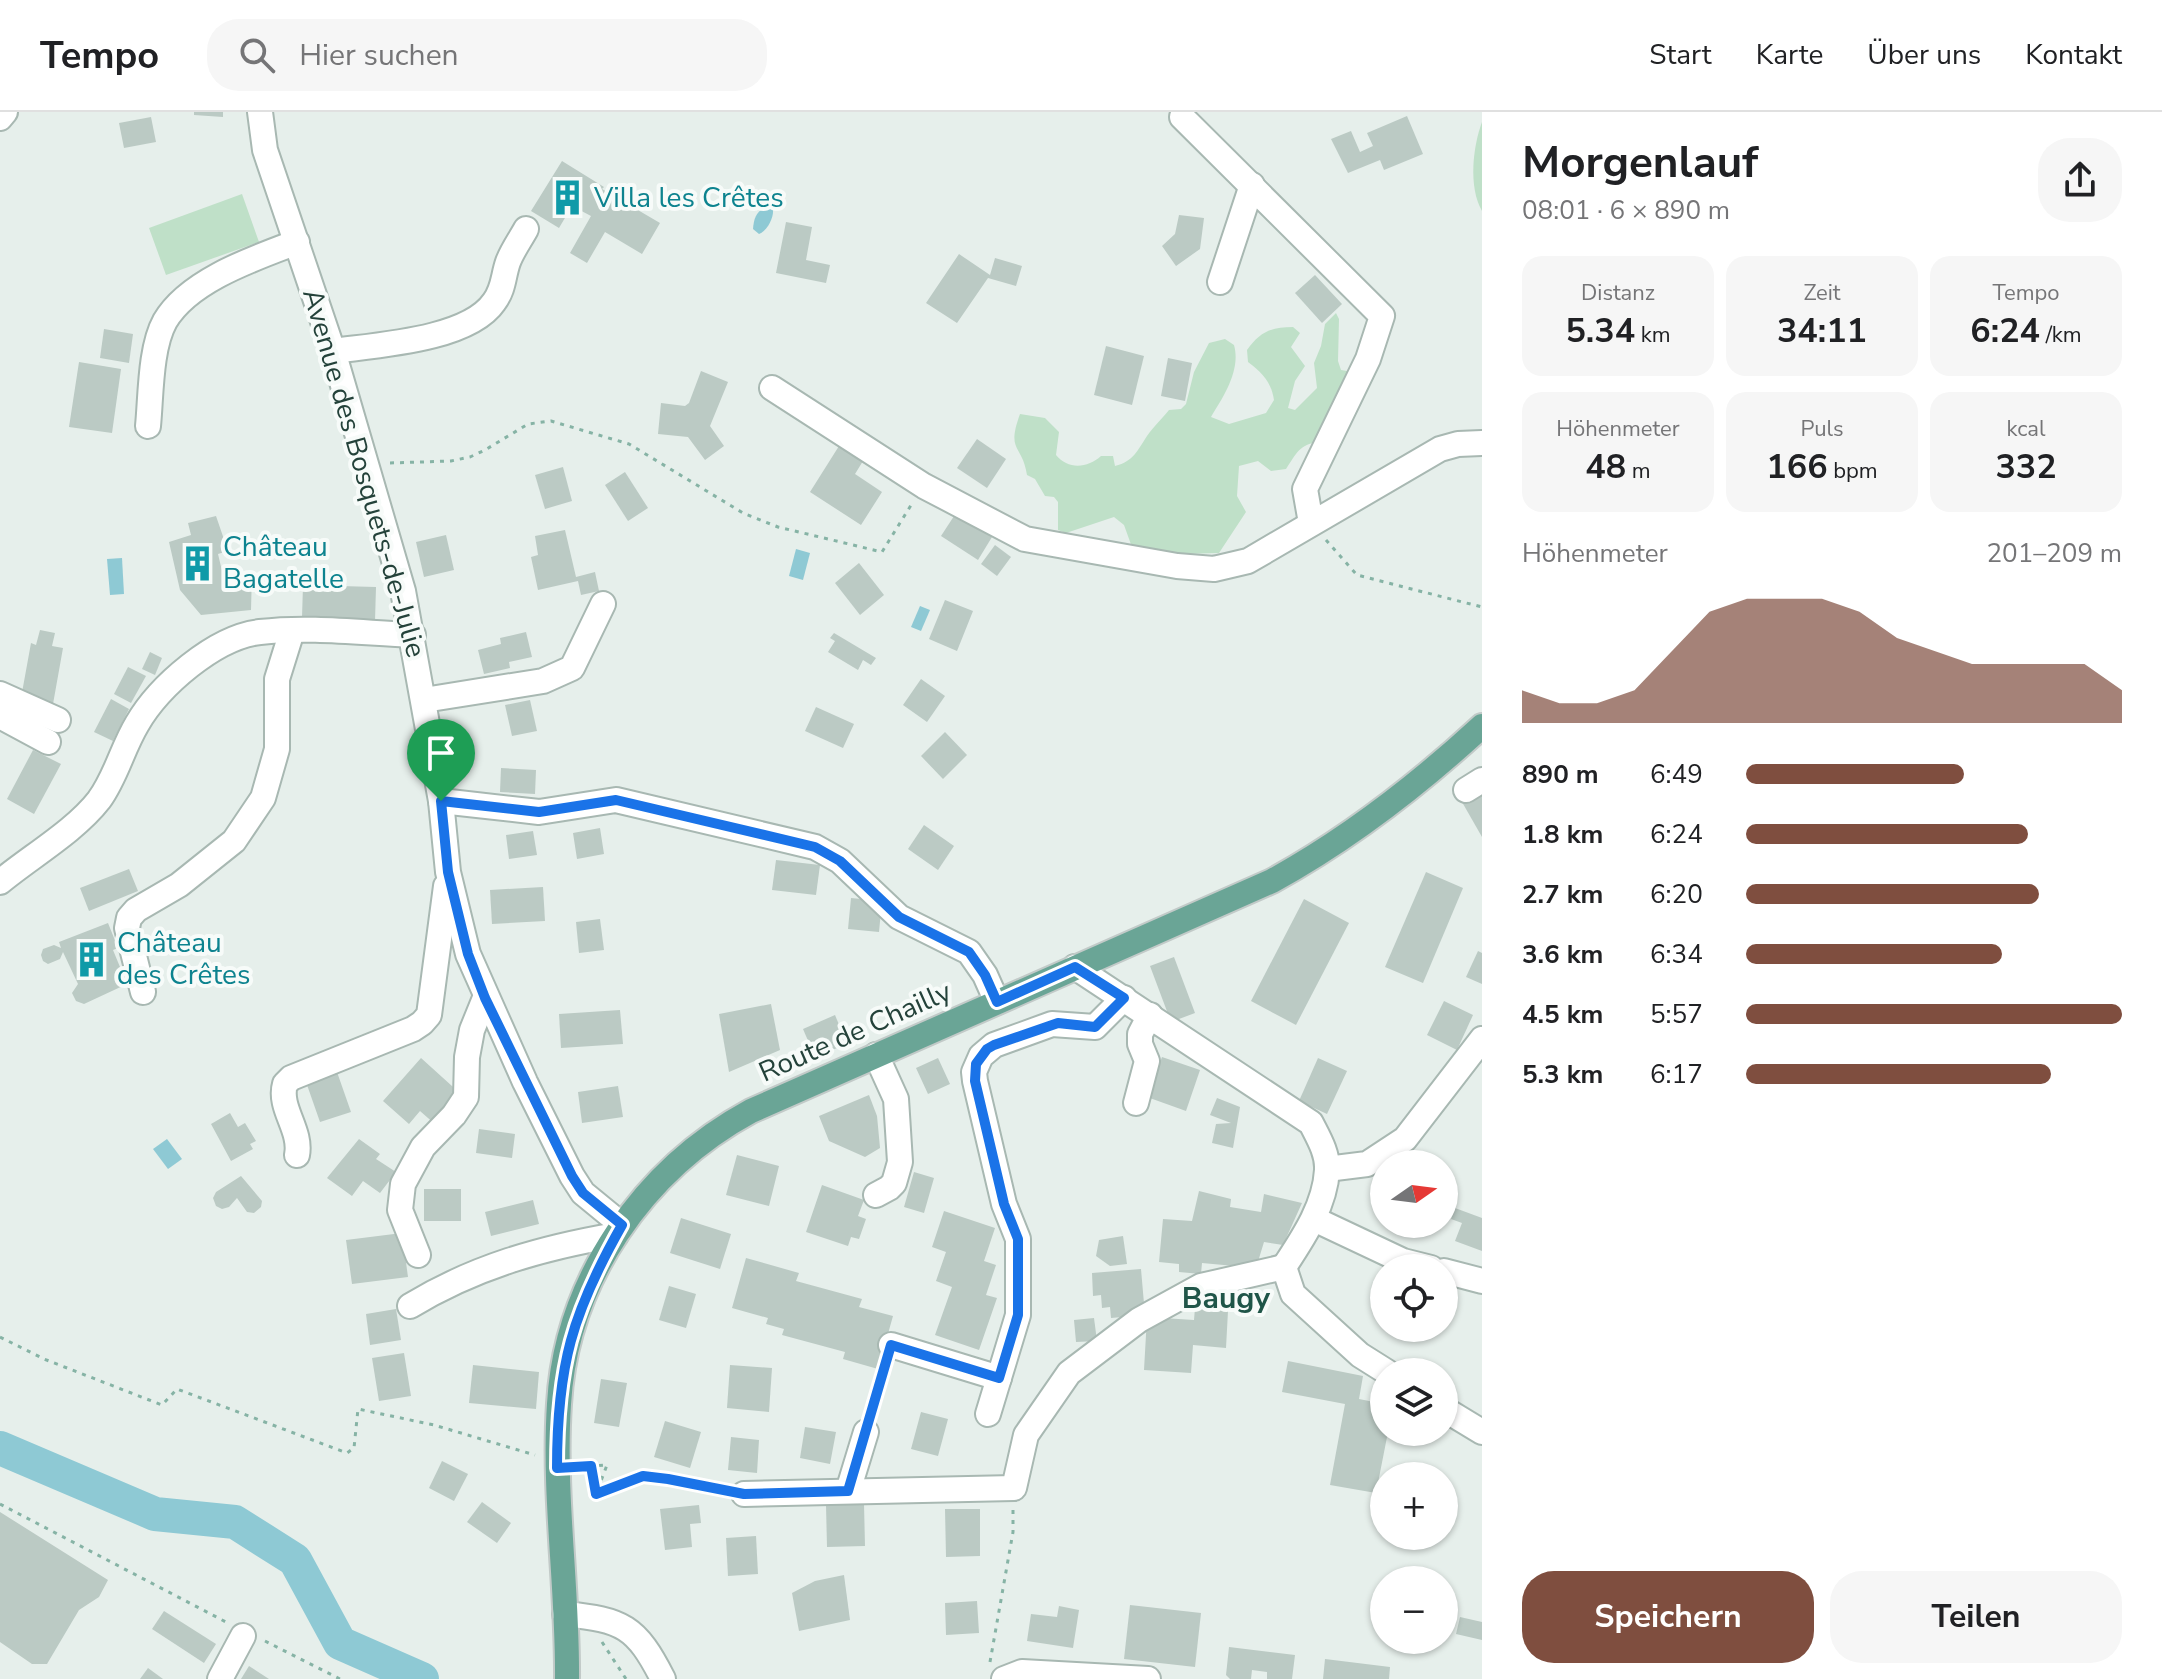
<!DOCTYPE html>
<html lang="de">
<meta charset="utf-8">
<style>
body{margin:0;font-family:"Nunito Sans",sans-serif;background:#f6f6f6;color:#202124;height:100vh;display:flex;flex-direction:column;font-size:30px;white-space:nowrap}
*{box-sizing:border-box;margin:0}
p{font-size:26px;color:#757577}
.icon{flex:none;width:44px;height:44px;fill:none;stroke:currentColor;stroke-width:2;stroke-linecap:round;stroke-linejoin:round}
.map{position:relative;flex:1;overflow:hidden}
.sheet{display:flex;flex-direction:column;background:#fff;width:680px}
.sheet>*{flex:none}
.needle{width:52px;rotate:76deg}
.buttons{position:absolute;left:1370px;top:1038px;display:grid;gap:16px}
.buttons a{display:grid;place-items:center;width:88px;height:88px;border-radius:50%;background:#fff;box-shadow:0 2px 6px #0004;font-size:40px}
.pin{position:absolute;display:grid;place-items:center;width:68px;height:68px;color:#fff;margin:-82px -34px;border-radius:50% 50% 50% 0;rotate:-45deg;box-shadow:0 0 8px #0007}
.pin .icon{rotate:45deg}
.round{display:grid;place-items:center;flex:none;width:84px;height:84px;border-radius:32px;background:#f6f6f6}
.summary{display:flex;align-items:center;justify-content:space-between;height:136px;padding:0 40px}
h1{font-size:44px;font-weight:700;line-height:60px}
.stats{display:grid;grid-template-columns:repeat(3,1fr);gap:12px;height:136px;padding:8px 40px}
.stats div{display:grid;align-content:center;border-radius:20px;background:#f6f6f6;text-align:center}
.stats b{font-size:34px;font-weight:700}
.stats small{font-size:22px;font-weight:400}
.stats p{font-size:22px}
.chart{height:224px;padding:16px 40px}
.chart p{display:flex;justify-content:space-between}
.chart svg{width:100%;height:144px;margin-top:8px;fill:#7f4e3f;opacity:.7}
.primary-button{display:flex;gap:16px;margin-top:auto;padding:16px 40px}
.primary-button a{flex:1;height:92px;border-radius:32px;background:#7f4e3f;color:#fff;font-size:32px;font-weight:700;line-height:92px;text-align:center}
.primary-button a+a{background:#f6f6f6;color:#202124}
ul{padding:0 40px;list-style:none;font-size:26px}
li{display:grid;grid-template-columns:128px 96px 1fr;align-items:center;height:60px}
li i{height:20px;border-radius:10px;background:#7f4e3f}
header{display:flex;align-items:center;gap:48px;box-sizing:border-box;height:112px;padding:0 40px;background:#fff;border-bottom:2px solid #e0e0e0}
header strong{font-size:38px}
nav{display:flex;gap:44px;margin-inline-start:auto;font-size:28px}
.search{width:560px;height:72px;background:#f6f6f6;display:flex;align-items:center;gap:20px;box-sizing:border-box;padding:0 28px;border-radius:32px;color:#757577;font-size:30px}
main{display:flex;flex:1;min-height:0}
.map>svg:first-child{display:block}
.green{fill:#bfe0c8}
.water{fill:#8ec9d4}
.lines{fill:none;stroke-linecap:round;stroke-linejoin:round}
.river{stroke:#8ec9d4;stroke-width:34}
.building{fill:#bbcac4}
.minor-casing{stroke:#a8b8b2;stroke-width:28}
.major-casing{stroke:#c2cac8;stroke-width:28}
.path{stroke:#86b3a5;stroke-width:3;stroke-dasharray:4 6;stroke-linecap:butt}
.minor{stroke:#fff;stroke-width:24}
.major{stroke:#6aa596;stroke-width:24}
.route-casing{stroke:#fff;stroke-width:16}
.route{stroke:#1a73e8;stroke-width:10}
.labels{text-anchor:middle;dominant-baseline:central;stroke-width:8;stroke-linejoin:round;paint-order:stroke}
.culture-label{font-size:28px;fill:#0d838f;stroke:#f7fbf9;text-anchor:start}
.street-label{font-size:28px;fill:#24423a;stroke:#f7fbf9}
.neighbourhood-label{font-size:30px;font-weight:bold;fill:#1f5548;stroke:#f7fbf9}
</style>
<header>
<strong>Tempo</strong>
<div class="search"><svg class="icon" aria-label="search" viewBox="0 0 24 24"><circle cx="10" cy="10" r="6"/><path d="M15 15l6 6"/></svg>Hier suchen</div>
<nav><a>Start</a><a>Karte</a><a>Über uns</a><a>Kontakt</a></nav>
</header>
<main>
<div class="map">
<svg width="1482" height="1567" viewBox="0 0 1482 1567">
<rect width="100%" height="100%" fill="#e6efeb"/>
<g class="green">
<path d="M1482,10V99C1468,75 1473,34 1482,10Z"/>
<polygon points="242,82 259,130 166,163 149,116"/>
<path d="M1336,201L1339,207L1338,249L1341,258L1353,260L1320,330C1299,332 1297,341 1286,357L1271,359L1258,349L1239,354L1237,384L1246,400L1219,441L1146,443L1133,438L1124,413L1114,405L1066,421L1058,418V390L1054,385L1045,384L1035,367L1027,363C1022,331 1006,341 1020,302L1045,306L1059,320L1056,343C1068,358 1088,356 1101,344H1113L1115,354C1134,349 1137,339 1147,324C1153,315 1162,307 1169,298L1181,297L1186,292L1194,260L1209,231L1225,227L1234,233C1241,258 1224,284 1211,305L1229,312L1266,301L1274,288C1271,269 1262,261 1248,250L1247,238C1260,220 1271,215 1293,215L1300,221L1291,235L1305,254L1295,269L1288,296L1295,298L1317,276L1314,251L1321,234L1325,212Z"/>
</g>
<g class="water">
<path d="M766,95L773,97C774,106 767,119 759,122L753,117C754,106 756,100 766,95Z"/>
<polygon points="796,437 810,441 803,468 789,464"/>
<polygon points="122,446 124,482 110,483 107,447"/>
<polygon points="920,494 930,498 921,519 911,515"/>
<polygon points="167,1027 182,1047 168,1057 153,1037"/>
</g>
<g class="lines">
<polyline class="river" points="0,1336 155,1402 235,1410 295,1448 340,1531 422,1567"/>
</g>
<g class="building">
<polygon points="194,0 223,0 223,5 194,3"/>
<polygon points="1407,4 1423,42 1384,58 1380,48 1348,61 1331,27 1351,19 1360,40 1373,34 1367,21"/>
<polygon points="151,5 156,30 124,36 119,11"/>
<polygon points="562,49 604,75 602,77 660,111 642,142 605,120 587,151 570,141 591,104 572,94 559,116 531,99"/>
<polygon points="1179,103 1204,106 1200,137 1176,154 1162,134 1175,122"/>
<polygon points="786,110 812,115 806,148 830,153 826,171 776,161"/>
<polygon points="959,142 990,163 995,146 1022,154 1016,174 988,166 957,211 926,191"/>
<polygon points="1315,163 1342,192 1322,211 1295,181"/>
<polygon points="104,217 133,222 129,251 100,246"/>
<polygon points="1106,234 1144,244 1132,293 1094,283"/>
<polygon points="1168,246 1192,251 1185,289 1161,284"/>
<polygon points="79,250 121,257 112,321 69,315"/>
<polygon points="701,259 728,270 710,314 724,334 705,348 688,325 658,322 661,291 685,294 689,291"/>
<polygon points="977,327 1006,347 987,376 957,356"/>
<polygon points="839,334 863,349 855,362 882,380 861,413 810,380"/>
<polygon points="563,355 572,389 545,397 535,363"/>
<polygon points="625,360 648,396 628,409 605,373"/>
<polygon points="956,401 992,425 978,448 941,424"/>
<polygon points="216,404 228,439 218,442 223,463 252,460 251,498 201,503 180,478 169,430 191,423 188,411"/>
<polygon points="565,418 576,465 595,460 599,479 581,483 578,469 538,478 531,445 538,443 535,424"/>
<polygon points="446,423 454,458 424,465 416,430"/>
<polygon points="995,433 1011,445 997,464 981,452"/>
<polygon points="859,451 884,483 860,503 835,471"/>
<polygon points="303,473 376,475 375,509 302,506"/>
<polygon points="945,488 973,499 957,539 929,527"/>
<polygon points="40,518 55,521 52,534 63,536 53,592 21,586 31,531 36,533"/>
<polygon points="526,520 532,545 509,550 510,556 484,562 478,538 501,532 500,526"/>
<polygon points="834,521 876,546 871,553 863,548 858,558 828,540 835,529 830,526"/>
<polygon points="150,540 162,546 155,563 142,557"/>
<polygon points="128,555 146,564 131,591 114,582"/>
<polygon points="921,567 945,584 927,610 903,593"/>
<polygon points="111,587 129,597 113,629 94,620"/>
<polygon points="530,588 537,619 512,624 505,593"/>
<polygon points="816,595 854,612 843,636 805,619"/>
<polygon points="945,620 967,643 943,667 921,644"/>
<polygon points="33,638 61,652 34,702 7,687"/>
<polygon points="501,656 536,658 535,682 500,680"/>
<polygon points="1482,679 1482,725 1462,690"/>
<polygon points="924,713 954,734 938,758 908,737"/>
<polygon points="600,716 604,742 577,747 573,721"/>
<polygon points="533,719 537,743 509,747 506,723"/>
<polygon points="776,748 820,753 816,783 772,778"/>
<polygon points="129,757 138,779 89,799 80,776"/>
<polygon points="1426,760 1463,776 1423,871 1385,855"/>
<polygon points="543,775 545,809 492,812 490,778"/>
<polygon points="851,786 882,789 879,820 848,817"/>
<polygon points="1304,787 1349,811 1296,913 1251,889"/>
<polygon points="600,807 604,838 579,841 576,810"/>
<polygon points="108,811 118,836 113,838 127,872 84,892 76,889 72,881 78,872 63,840 60,847 48,852 43,849 41,843 43,837 54,833 61,836 59,830"/>
<polygon points="1478,839 1482,841 1482,872 1466,865"/>
<polygon points="1174,845 1195,901 1171,910 1150,854"/>
<polygon points="1444,889 1473,903 1457,938 1427,923"/>
<polygon points="771,892 780,938 729,960 719,902"/>
<polygon points="620,898 623,932 561,936 559,902"/>
<polygon points="835,903 847,932 815,945 803,917"/>
<polygon points="1162,945 1200,958 1186,999 1147,985"/>
<polygon points="421,946 463,984 436,1013 420,999 409,1012 383,989"/>
<polygon points="938,946 950,972 928,982 916,956"/>
<polygon points="1318,946 1347,959 1327,1002 1299,989"/>
<polygon points="337,960 351,1000 320,1010 306,970"/>
<polygon points="618,974 623,1005 582,1011 578,980"/>
<polygon points="869,983 877,1004 880,1036 865,1045 829,1029 819,1004"/>
<polygon points="1217,986 1240,995 1233,1036 1212,1031 1216,1012 1231,1011 1210,1003"/>
<polygon points="230,1001 238,1015 245,1011 256,1029 250,1032 253,1037 231,1049 211,1012"/>
<polygon points="479,1017 515,1022 512,1046 476,1041"/>
<polygon points="359,1027 380,1042 376,1047 396,1060 380,1081 363,1069 352,1084 327,1066"/>
<polygon points="737,1043 779,1054 769,1094 726,1083"/>
<polygon points="914,1060 934,1066 924,1101 904,1095"/>
<polygon points="241,1064 262,1089 261,1095 254,1101 247,1100 237,1086 229,1095 222,1097 216,1094 213,1086 216,1080"/>
<polygon points="822,1073 864,1088 858,1104 866,1107 859,1127 851,1125 848,1134 806,1120"/>
<rect x="424" y="1077" width="37" height="32"/>
<polygon points="1199,1079 1231,1087 1230,1095 1261,1100 1264,1082 1302,1091 1283,1133 1264,1130 1256,1156 1202,1151 1201,1162 1179,1160 1179,1152 1159,1150 1163,1107 1192,1109"/>
<polygon points="533,1088 539,1112 491,1124 485,1100"/>
<polygon points="1455,1096 1482,1106 1482,1139 1455,1129 1462,1111 1451,1107"/>
<polygon points="944,1099 995,1116 984,1149 996,1153 986,1183 997,1186 979,1238 935,1223 952,1175 936,1169 946,1140 932,1135"/>
<polygon points="681,1106 731,1122 720,1157 670,1141"/>
<polygon points="402,1121 408,1165 352,1172 346,1128"/>
<polygon points="1123,1124 1127,1152 1110,1154 1096,1144 1099,1128"/>
<polygon points="746,1146 799,1161 796,1169 862,1187 859,1195 893,1204 878,1257 843,1247 845,1240 782,1223 784,1217 766,1212 768,1206 732,1196"/>
<polygon points="1141,1157 1145,1203 1111,1206 1110,1195 1102,1196 1101,1183 1093,1184 1092,1161"/>
<polygon points="669,1174 696,1182 686,1216 659,1208"/>
<polygon points="1195,1196 1228,1199 1226,1236 1193,1233 1191,1261 1144,1258 1147,1205 1194,1208"/>
<polygon points="396,1197 401,1228 370,1233 366,1202"/>
<polygon points="1094,1206 1097,1229 1076,1230 1074,1208"/>
<polygon points="404,1241 411,1284 379,1289 372,1246"/>
<polygon points="1288,1249 1363,1264 1359,1287 1384,1292 1384,1320 1388,1320 1376,1381 1330,1373 1345,1292 1282,1280"/>
<polygon points="473,1253 539,1260 536,1297 469,1291"/>
<polygon points="730,1253 772,1256 769,1300 727,1296"/>
<polygon points="601,1267 627,1271 619,1315 594,1311"/>
<polygon points="921,1300 948,1307 938,1344 911,1337"/>
<polygon points="665,1309 701,1320 690,1356 654,1345"/>
<polygon points="805,1315 836,1320 830,1352 800,1346"/>
<polygon points="731,1325 759,1328 757,1361 728,1358"/>
<polygon points="442,1349 468,1362 454,1389 429,1376"/>
<polygon points="482,1390 511,1411 497,1431 467,1410"/>
<polygon points="864,1392 865,1434 827,1435 826,1393"/>
<polygon points="699,1393 701,1411 690,1412 692,1435 665,1438 660,1397"/>
<polygon points="945,1397 980,1397 980,1444 946,1445"/>
<polygon points="0,1400 108,1468 99,1485 79,1498 47,1552 32,1552 0,1530"/>
<polygon points="756,1424 758,1462 728,1464 726,1426"/>
<polygon points="844,1463 850,1508 799,1519 792,1481 815,1469"/>
<polygon points="977,1489 979,1521 946,1523 945,1491"/>
<polygon points="1130,1493 1201,1501 1195,1555 1124,1547"/>
<polygon points="1059,1494 1079,1498 1073,1536 1027,1529 1031,1502 1057,1505"/>
<polygon points="164,1499 216,1532 204,1551 152,1517"/>
<polygon points="1460,1505 1482,1510 1482,1528 1456,1522"/>
<polygon points="1229,1535 1295,1543 1292,1567 1267,1567 1267,1560 1252,1558 1251,1567 1230,1567 1226,1563"/>
<polygon points="1325,1547 1390,1555 1389,1567 1323,1567"/>
<polygon points="249,1554 269,1567 241,1567"/>
<polygon points="148,1556 163,1567 140,1567"/>
</g>
<g class="lines">
<defs>
<g id="minor">
<polyline points="260,0 265,38 333,239 403,479 441,689 448,760 468,842 525,970 572,1064 583,1081 622,1113"/>
<polyline points="1182,5 1382,204 1368,247 1305,377 1311,411"/>
<polyline points="0,6 5,0"/>
<polyline points="1220,170 1252,73"/>
<path d="M333,239C377,233 468,228 494,190C504,177 503,164 508,150C512,139 520,128 526,117"/>
<polyline points="772,276 924,374 1025,427 1177,454 1214,457 1248,449 1440,337 1458,332 1482,331"/>
<path d="M148,314C151,284 150,236 165,209C189,168 255,146 297,130"/>
<polyline points="0,582 58,608"/>
<polyline points="424,588 543,569 572,556 603,492"/>
<polyline points="0,604 48,630"/>
<polyline points="1466,678 1482,668"/>
<polyline points="441,689 539,700 616,688 815,735 840,749 899,805 969,840 985,863 997,890"/>
<path d="M0,770C30,745 75,719 99,688C116,665 122,637 137,612C159,574 215,525 260,520C310,514 363,521 413,523"/>
<path d="M1075,855L1311,1011C1318,1025 1328,1041 1327,1058C1325,1094 1303,1126 1284,1155"/>
<polyline points="143,880 127,816 129,806 136,798 179,773 234,729 263,686 277,637 277,567 292,519"/>
<polyline points="1136,991 1147,949 1140,932 1140,922 1150,903"/>
<path d="M297,1043C302,1018 278,996 285,972L291,966L413,917L422,911L429,903L446,774"/>
<polyline points="1327,1057 1367,1052 1405,1027 1482,927"/>
<polyline points="876,1083 889,1076 894,1071 900,1050 896,987 876,943"/>
<polyline points="1314,1107 1403,1149 1431,1156"/>
<polyline points="418,1143 400,1098 403,1072 423,1035 454,1003 466,985 467,945 472,918 485,886"/>
<polyline points="1444,1159 1482,1169"/>
<path d="M410,1194C474,1155 541,1136 616,1123"/>
<polyline points="891,1233 999,1266"/>
<polyline points="1444,1297 1482,1320"/>
<polyline points="988,1302 1018,1203 1018,1127 1004,1092 975,969 974,960 981,944 994,933 1052,912 1095,915 1124,886"/>
<polyline points="848,1379 866,1320"/>
<polyline points="744,1382 1014,1376 1026,1323 1069,1261 1139,1208 1201,1174 1284,1155 1293,1182 1360,1243 1387,1260"/>
<path d="M565,1502C623,1508 636,1514 663,1567"/>
<polyline points="220,1567 243,1524"/>
<polyline points="1004,1567 1022,1560 1148,1567"/>
</g>
<path id="major" d="M567,1567C568,1475 553,1384 559,1292C566,1168 644,1057 751,999L1272,769C1350,726 1417,674 1482,614"/>
</defs>
<use href="#minor" class="minor-casing"/>
<use href="#major" class="major-casing"/>
<g class="path">
<polyline points="390,351 451,349 470,345 485,338 528,312 551,309 629,332 743,401 778,415 882,440 913,390"/>
<polyline points="1326,428 1357,463 1482,495"/>
<polyline points="0,1225 44,1247 162,1293 177,1277 347,1341 354,1336 358,1297 434,1313 535,1343"/>
<polyline points="872,1301 885,1255"/>
<polyline points="579,1355 607,1353 596,1382 643,1364 725,1378"/>
<polyline points="591,1355 595,1379"/>
<polyline points="0,1392 226,1510"/>
<polyline points="265,1529 340,1567"/>
<polyline points="602,1530 626,1567"/>
<polyline points="990,1550 1013,1420 1013,1396"/>
</g>
<use href="#minor" class="minor"/>
<use href="#major" class="major"/>
</g>
<g class="lines">
<defs>
<path id="route" d="M616,688L815,735L840,749L899,805L969,840L985,863L997,890L1075,855L1124,886L1095,915L1058,911L994,933L987,937L976,952L975,969L1004,1092L1018,1127V1203L999,1266L891,1233L848,1379L744,1382L668,1367L643,1364L596,1382L591,1354L557,1356C557,1254 572,1201 622,1113L583,1081L572,1064L485,886L468,842L448,760L441,689L539,700Z"/>
</defs>
<use href="#route" class="route-casing"/>
<use href="#route" class="route"/>
</g>
<defs>
<symbol id="building-bare" viewBox="-9 -9 18 18"><path d="M-4-6H4V6H1V3H-1V6H-4ZM-2.5-4.3h1.7v1.8h-1.7ZM.8-4.3h1.7v1.8H.8ZM-2.5-1h1.7V.8h-1.7ZM.8-1h1.7V.8H.8Z" fill="#0f9aa8" stroke="#f7fbf9" stroke-width="2.5" paint-order="stroke"/></symbol>
</defs>
<g fill-rule="evenodd">
<use href="#building-bare" x="542" y="60" width="51" height="51"/>
<use href="#building-bare" x="172" y="426" width="51" height="51"/>
<use href="#building-bare" x="66" y="822" width="51" height="51"/>
</g>
<g class="labels">
<g class="culture-label">
<text x="594" y="86">Villa les Crêtes</text>
<text x="223" y="435">Château<tspan x="223" dy="32">Bagatelle</tspan></text>
<text x="117" y="831">Château<tspan x="117" dy="32">des Crêtes</tspan></text>
</g>
<g class="street-label">
<text transform="translate(364 361) rotate(74)">Avenue des Bosquets-de-Julie</text>
<text transform="translate(855 920) rotate(-24)">Route de Chailly</text>
</g>
<g class="neighbourhood-label">
<text x="1226" y="1186">Baugy</text>
</g>
</g>
</svg>
<div class="buttons">
<a><svg class="needle" viewBox="-14 -14 28 28"><path d="M0-13l5 13h-10z" fill="#e53935"/><path d="M0 13l5-13h-10z" fill="#757577"/></svg></a>
<a><svg class="icon" aria-label="locate" viewBox="0 0 24 24"><circle cx="12" cy="12" r="6"/><path d="M12 2v4M12 18v4M2 12h4M18 12h4"/></svg></a>
<a><svg class="icon" aria-label="layers" viewBox="0 0 24 24"><path d="M12 4l9 5-9 5-9-5zM3 14l9 5 9-5"/></svg></a>
<a>+</a>
<a>−</a>
</div>
<div class="pin" style="left:441px;top:689px;background:#1e9e55"><svg class="icon" aria-label="arrive" viewBox="0 0 24 24"><path d="M6 21V4h12l-3 4 3 4H6"/></svg></div>
</div>
<section class="sheet">
<div class="summary"><div><h1>Morgenlauf</h1><p>08:01 · 6 × 890 m</p></div><a class="round"><svg class="icon" aria-label="share" viewBox="0 0 24 24"><path d="M12 15V3M7 8l5-5 5 5M5 13v7h14v-7"/></svg></a></div>
<div class="stats">
<div><p>Distanz</p><b>5.34<small> km</small></b></div>
<div><p>Zeit</p><b>34:11</b></div>
<div><p>Tempo</p><b>6:24<small> /km</small></b></div>
</div>
<div class="stats">
<div><p>Höhenmeter</p><b>48<small> m</small></b></div>
<div><p>Puls</p><b>166<small> bpm</small></b></div>
<div><p>kcal</p><b>332</b></div>
</div>
<div class="chart"><p><span>Höhenmeter</span>201–209 m</p>
<svg viewBox="0 0 160 44" preserveAspectRatio="none"><path d="M0 44V34L10 38L20 38L30 34L40 22L50 10L60 6L70 6L80 6L90 10L100 18L110 22L120 26L130 26L140 26L150 26L160 34V44z"/></svg>
</div>
<ul>
<li><b>890 m</b>6:49<i style="width:58%"></i></li>
<li><b>1.8 km</b>6:24<i style="width:75%"></i></li>
<li><b>2.7 km</b>6:20<i style="width:78%"></i></li>
<li><b>3.6 km</b>6:34<i style="width:68%"></i></li>
<li><b>4.5 km</b>5:57<i style="width:100%"></i></li>
<li><b>5.3 km</b>6:17<i style="width:81%"></i></li>
</ul>
<div class="primary-button"><a>Speichern</a><a>Teilen</a></div>
</section>
</main>
